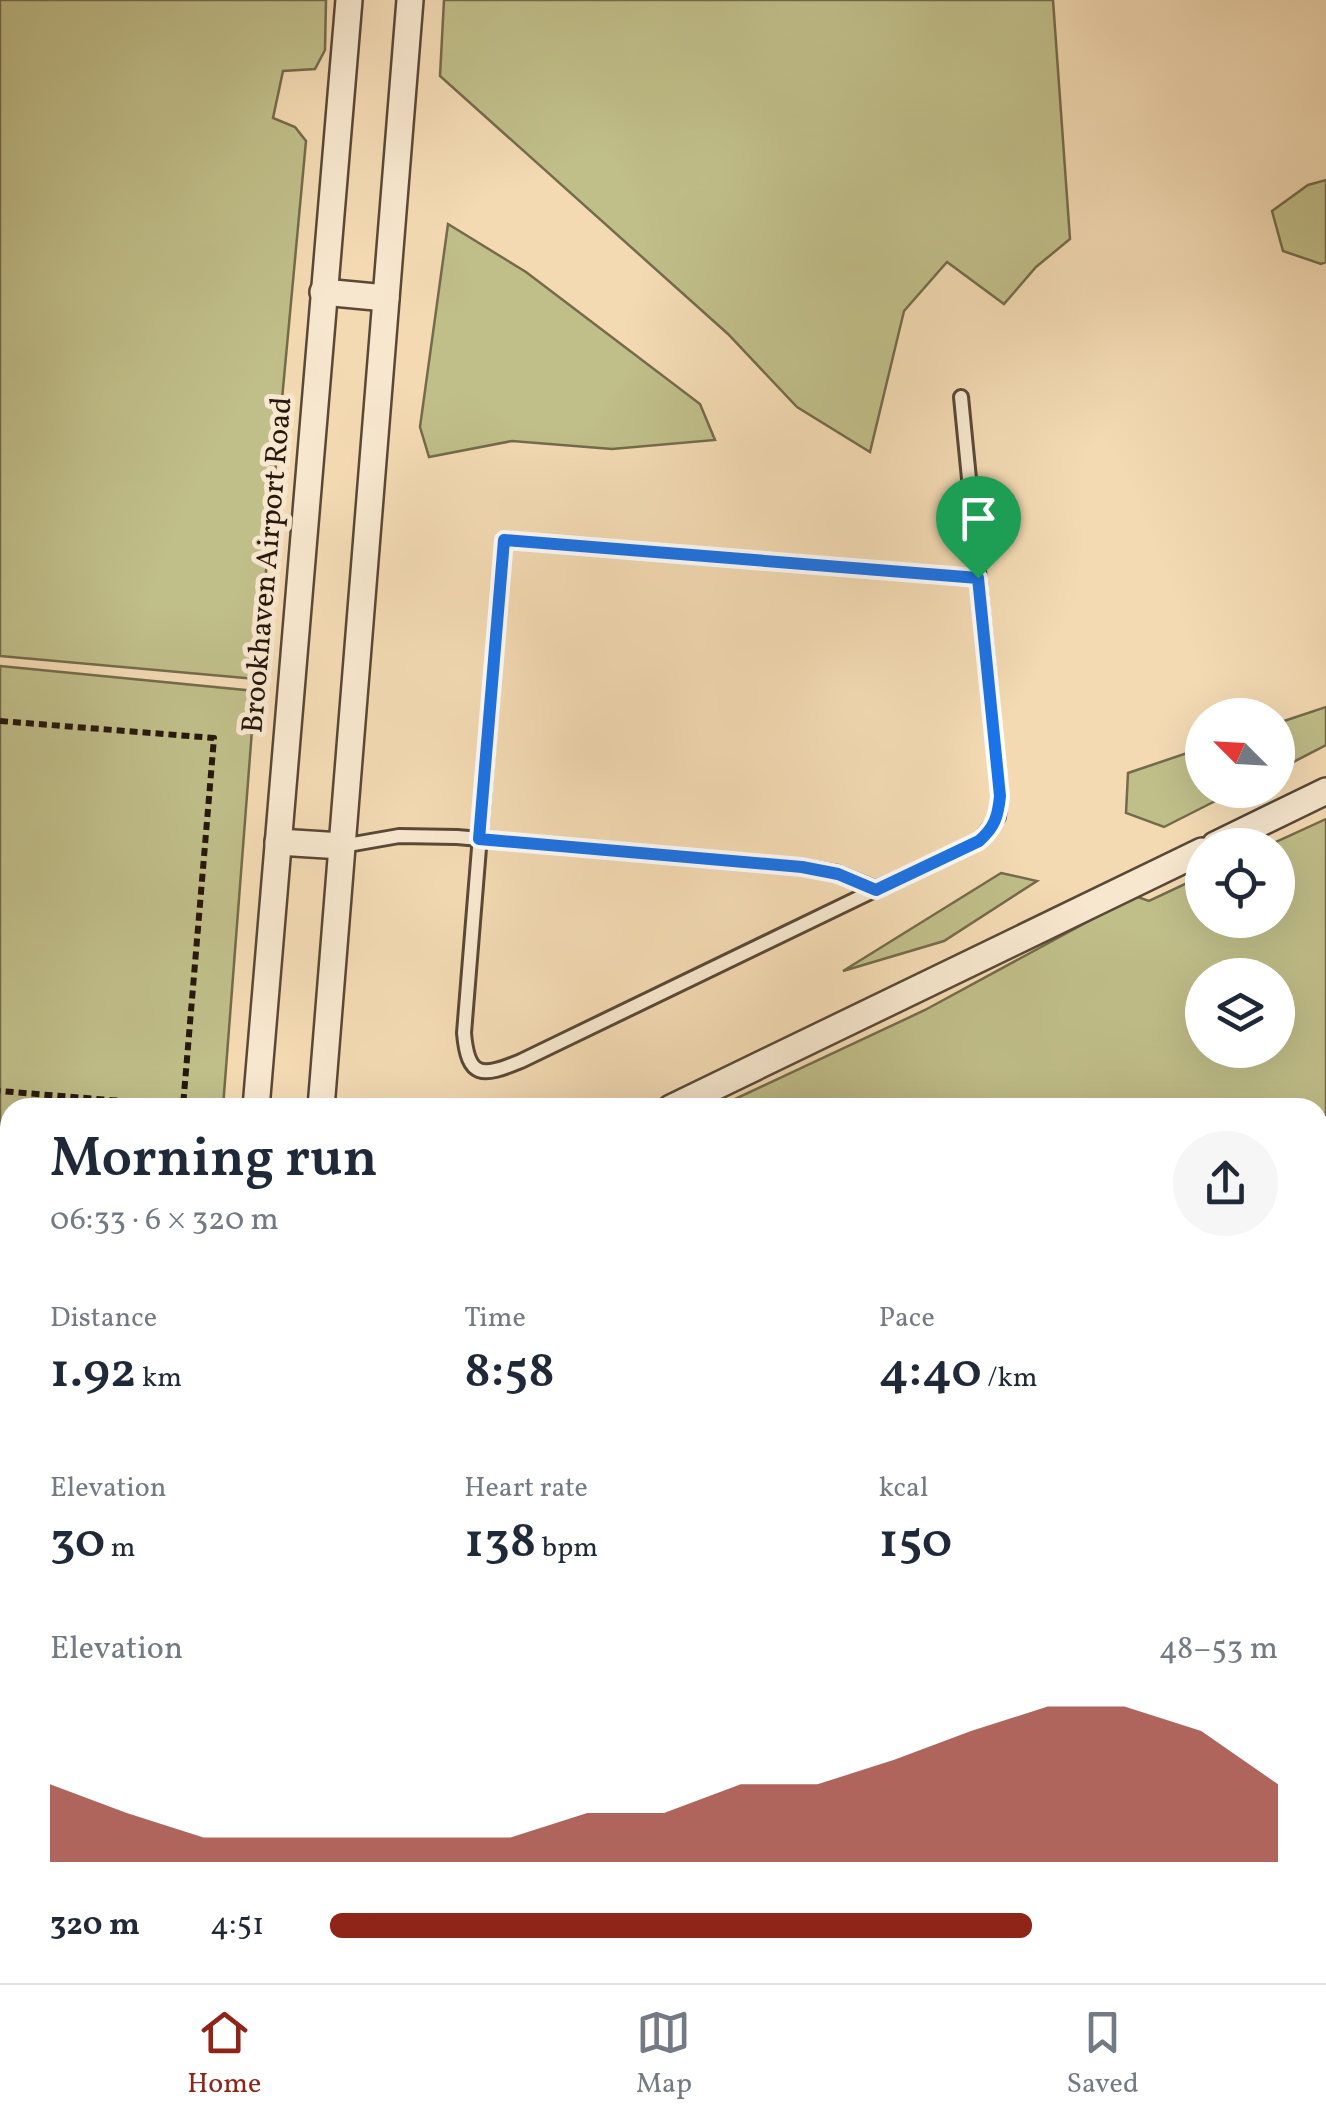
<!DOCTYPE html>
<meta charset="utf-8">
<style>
body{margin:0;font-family:Vollkorn,serif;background:#f6f6f7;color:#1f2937;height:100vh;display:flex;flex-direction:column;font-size:38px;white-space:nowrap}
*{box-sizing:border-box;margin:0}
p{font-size:32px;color:#747a83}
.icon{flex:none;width:55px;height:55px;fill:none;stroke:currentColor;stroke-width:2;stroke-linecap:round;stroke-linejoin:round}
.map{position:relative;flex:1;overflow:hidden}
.panel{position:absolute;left:0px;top:1098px;width:1328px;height:888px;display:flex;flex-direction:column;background:#fff;border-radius:30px 30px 0 0;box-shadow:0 10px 40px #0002}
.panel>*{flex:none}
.needle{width:65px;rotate:294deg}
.buttons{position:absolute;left:1185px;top:698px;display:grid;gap:20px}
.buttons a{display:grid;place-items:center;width:110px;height:110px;border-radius:50%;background:#fff;box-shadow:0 10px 40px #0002;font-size:50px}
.pin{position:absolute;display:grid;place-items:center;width:85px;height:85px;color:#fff;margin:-102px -42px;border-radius:50% 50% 50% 0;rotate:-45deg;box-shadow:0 0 10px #0007}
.pin .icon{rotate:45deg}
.round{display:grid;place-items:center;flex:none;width:105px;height:105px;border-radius:52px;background:#f6f6f7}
.headline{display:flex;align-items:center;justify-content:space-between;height:170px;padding:0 50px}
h1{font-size:55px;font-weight:600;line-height:75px}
.stats{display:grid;grid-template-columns:repeat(3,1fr);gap:15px;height:170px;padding:10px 50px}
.stats div{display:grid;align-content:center}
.stats b{font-size:50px;font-weight:600}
.stats small{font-size:28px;font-weight:400}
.stats p{font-size:28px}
.chart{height:280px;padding:20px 50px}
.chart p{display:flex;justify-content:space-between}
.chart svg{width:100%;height:180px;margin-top:10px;fill:#8f2418;opacity:.7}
ul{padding:0 50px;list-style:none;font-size:32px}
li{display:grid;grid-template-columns:160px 120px 1fr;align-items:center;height:75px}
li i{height:25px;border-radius:12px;background:#8f2418}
.tabs{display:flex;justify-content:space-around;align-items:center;height:140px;border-top:2px solid #e0e1e3;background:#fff;font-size:28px;color:#747a83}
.tabs a{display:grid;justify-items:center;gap:5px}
.tabs .selected{color:#8f2418}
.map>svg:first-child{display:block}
.green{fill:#c0be89;stroke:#746b4b;stroke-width:2.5;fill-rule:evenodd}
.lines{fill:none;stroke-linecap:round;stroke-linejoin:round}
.lane-casing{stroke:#5a4836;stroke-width:18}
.street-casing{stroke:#5a4836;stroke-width:30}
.secondary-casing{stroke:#27180d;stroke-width:40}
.path{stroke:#27180d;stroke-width:6;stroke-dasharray:8 5;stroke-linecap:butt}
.lane{stroke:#f7e7ce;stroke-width:12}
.street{stroke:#f7e7ce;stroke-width:25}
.secondary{stroke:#f7e7ce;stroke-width:35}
.route-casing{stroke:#fff;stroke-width:20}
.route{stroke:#1a73e8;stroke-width:12}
.labels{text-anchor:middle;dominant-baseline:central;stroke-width:10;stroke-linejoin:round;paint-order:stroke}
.street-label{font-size:30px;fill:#27180d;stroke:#f7e7ce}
</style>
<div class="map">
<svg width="1326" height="1983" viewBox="0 0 1326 1983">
<rect width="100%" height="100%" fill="#f3dab3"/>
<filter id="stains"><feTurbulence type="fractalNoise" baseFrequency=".002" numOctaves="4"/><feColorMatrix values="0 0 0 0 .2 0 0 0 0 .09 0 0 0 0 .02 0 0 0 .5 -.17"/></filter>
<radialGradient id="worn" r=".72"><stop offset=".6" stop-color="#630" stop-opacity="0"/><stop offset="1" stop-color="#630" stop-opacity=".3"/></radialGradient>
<g class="green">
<polygon points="0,0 326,0 325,50 315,69 283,71 273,118 295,127 306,141 256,679 0,656"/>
<polygon points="444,0 1053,0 1070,239 1036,267 1004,304 947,262 904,311 870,452 797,407 728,334 440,76"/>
<polygon points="1326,180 1326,262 1321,264 1283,251 1272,211 1308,185"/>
<polygon points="448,224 526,272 700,404 715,440 612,449 512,441 429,457 420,427"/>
<polygon points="0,666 255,691 223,1107 10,1108 10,1907 0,1907"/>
<polygon points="1326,707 1326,745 1278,770 1278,723"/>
<polygon points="1202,748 1202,790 1237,790 1164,827 1126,813 1128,773"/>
<path d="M1326,819V1983H539L494,1975H1318V1108L718,1107L925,1010L1135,896L1149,901L1202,876V920H1278V845H1269ZM1202,975H1278V1050H1202Z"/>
<polygon points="1001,873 1037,881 944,941 843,971"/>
</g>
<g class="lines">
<defs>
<g id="lane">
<polyline points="342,846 399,836 457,837 802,867 838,873 877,889 979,841 998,817 1000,795 961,397"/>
<path d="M877,889L521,1061C482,1077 468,1079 464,1033L504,540L978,578"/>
<polyline points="0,1167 10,1168"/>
</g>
<g id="street">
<polyline points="323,292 386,298"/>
<polyline points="278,842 342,846"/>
<polyline points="1215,845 1326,791"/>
<polyline points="256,1108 349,0"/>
<polyline points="321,1108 410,0"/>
<polyline points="671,1108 1202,851"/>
</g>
<g id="secondary">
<polyline points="0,1929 10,1930"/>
<polyline points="0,1972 10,1973"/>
<polyline points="85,1975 193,1978 237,1975"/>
<polyline points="351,1975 354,1983"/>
<polyline points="290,1983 290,1975"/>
</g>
</defs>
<use href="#lane" class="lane-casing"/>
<use href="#street" class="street-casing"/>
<use href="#secondary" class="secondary-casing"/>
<g class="path">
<polyline points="0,721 214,738 183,1106 0,1091"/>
<polyline points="0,1816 10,1817"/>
</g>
<use href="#lane" class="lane"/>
<use href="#street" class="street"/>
<use href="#secondary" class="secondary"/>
</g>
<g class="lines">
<defs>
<path id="route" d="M504,540L978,578L1000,796C998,816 995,827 979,841L876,890L838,874L802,867L479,839Z"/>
</defs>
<use href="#route" class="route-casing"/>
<use href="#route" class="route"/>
</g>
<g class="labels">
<g class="street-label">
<text transform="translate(268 565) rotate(-85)">Brookhaven Airport Road</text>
</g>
</g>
<rect width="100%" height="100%" filter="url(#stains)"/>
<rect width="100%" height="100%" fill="url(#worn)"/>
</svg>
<div class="buttons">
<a><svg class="needle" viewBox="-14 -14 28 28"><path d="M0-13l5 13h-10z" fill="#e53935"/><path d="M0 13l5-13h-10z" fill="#747a83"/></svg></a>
<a><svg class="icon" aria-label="locate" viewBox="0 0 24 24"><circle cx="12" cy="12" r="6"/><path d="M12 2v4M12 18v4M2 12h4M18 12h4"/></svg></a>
<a><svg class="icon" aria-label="layers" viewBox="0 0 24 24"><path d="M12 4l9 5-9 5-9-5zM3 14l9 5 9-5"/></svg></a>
</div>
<div class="pin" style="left:978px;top:578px;background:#1e9e55"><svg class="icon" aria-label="arrive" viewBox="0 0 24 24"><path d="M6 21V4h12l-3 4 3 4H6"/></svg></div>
<section class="panel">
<div class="headline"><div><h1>Morning run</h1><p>06:33 · 6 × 320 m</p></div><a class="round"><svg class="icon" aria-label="share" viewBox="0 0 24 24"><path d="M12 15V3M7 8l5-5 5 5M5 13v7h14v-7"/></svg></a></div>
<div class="stats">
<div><p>Distance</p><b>1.92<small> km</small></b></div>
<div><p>Time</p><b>8:58</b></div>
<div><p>Pace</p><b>4:40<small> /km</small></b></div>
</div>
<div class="stats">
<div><p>Elevation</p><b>30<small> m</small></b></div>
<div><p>Heart rate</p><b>138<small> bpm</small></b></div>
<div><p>kcal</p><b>150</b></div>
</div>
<div class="chart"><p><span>Elevation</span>48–53 m</p>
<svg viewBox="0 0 160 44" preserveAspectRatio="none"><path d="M0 44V25L10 32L20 38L30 38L40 38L50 38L60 38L70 32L80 32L90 25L100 25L110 19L120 12L130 6L140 6L150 12L160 25V44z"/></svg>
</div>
<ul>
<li><b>320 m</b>4:51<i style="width:74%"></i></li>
</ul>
</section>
</div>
<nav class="tabs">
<a class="selected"><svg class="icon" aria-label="home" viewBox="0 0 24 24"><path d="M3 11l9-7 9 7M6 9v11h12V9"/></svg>Home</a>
<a><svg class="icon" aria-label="map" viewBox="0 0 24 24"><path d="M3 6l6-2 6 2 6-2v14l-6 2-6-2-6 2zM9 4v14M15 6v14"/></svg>Map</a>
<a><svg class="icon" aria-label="saved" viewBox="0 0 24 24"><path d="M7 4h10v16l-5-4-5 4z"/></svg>Saved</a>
</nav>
